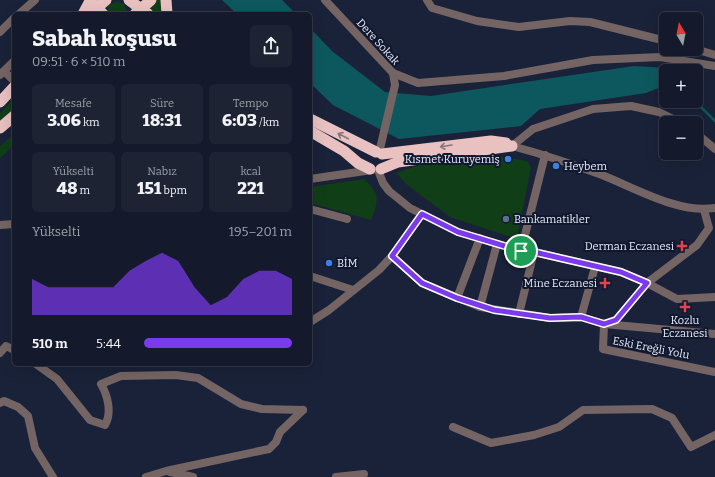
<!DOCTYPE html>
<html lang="tr">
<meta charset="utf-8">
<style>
body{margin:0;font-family:Bitter,serif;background:#1d2333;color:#f1f3f6;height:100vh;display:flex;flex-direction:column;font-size:15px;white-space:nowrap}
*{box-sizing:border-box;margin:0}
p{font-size:13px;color:#9da1a9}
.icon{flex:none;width:22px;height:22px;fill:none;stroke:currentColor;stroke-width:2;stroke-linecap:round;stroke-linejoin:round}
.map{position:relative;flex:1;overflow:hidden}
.sheet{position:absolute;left:12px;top:12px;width:300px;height:354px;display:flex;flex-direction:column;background:#141a2b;border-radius:6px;box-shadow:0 4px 16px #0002,0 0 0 1px #333847}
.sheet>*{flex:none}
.needle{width:26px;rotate:350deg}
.controls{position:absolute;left:659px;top:12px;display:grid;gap:8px}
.controls a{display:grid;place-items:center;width:44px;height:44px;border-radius:6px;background:#141a2b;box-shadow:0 4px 16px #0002,0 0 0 1px #333847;font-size:20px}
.pin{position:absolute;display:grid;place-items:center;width:34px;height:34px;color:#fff;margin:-17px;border:2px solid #fff;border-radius:50%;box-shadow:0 1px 4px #0007}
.round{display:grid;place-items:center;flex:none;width:42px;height:42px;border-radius:6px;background:#1d2333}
.overview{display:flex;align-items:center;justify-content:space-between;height:68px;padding:0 20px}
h1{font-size:22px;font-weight:800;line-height:30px}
.stats{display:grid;grid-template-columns:repeat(3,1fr);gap:6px;height:68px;padding:4px 20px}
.stats div{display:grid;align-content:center;border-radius:6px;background:#1d2333;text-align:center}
.stats b{font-size:17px;font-weight:800}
.stats small{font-size:11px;font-weight:400}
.stats p{font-size:11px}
.chart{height:112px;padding:8px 20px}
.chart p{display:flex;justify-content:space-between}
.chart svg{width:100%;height:72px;margin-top:4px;fill:#7c3aed;opacity:.7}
ul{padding:0 20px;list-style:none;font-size:13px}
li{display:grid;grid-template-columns:64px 48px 1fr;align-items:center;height:30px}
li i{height:10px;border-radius:5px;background:#7c3aed}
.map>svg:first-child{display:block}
.green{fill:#103e17}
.water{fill:#0d585e}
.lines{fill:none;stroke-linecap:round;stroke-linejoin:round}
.stream{stroke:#0d585e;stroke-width:2.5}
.minor{stroke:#746564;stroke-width:8}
.highway{stroke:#e8c1c0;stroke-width:11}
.oneway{stroke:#87757e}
.route-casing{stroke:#fff;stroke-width:8}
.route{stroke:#7c3aed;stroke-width:5}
.shop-dot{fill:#3f7fe0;stroke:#11182e;stroke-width:1.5}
.service-dot{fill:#5c6f8a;stroke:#11182e;stroke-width:1.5}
.health-dot{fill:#e0444e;stroke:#11182e;stroke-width:1.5}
.labels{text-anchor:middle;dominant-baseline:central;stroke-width:4;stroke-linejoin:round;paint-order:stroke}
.street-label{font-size:11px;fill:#e6ecfc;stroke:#11182e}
.poi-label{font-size:11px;fill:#e6ecfc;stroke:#11182e;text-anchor:end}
</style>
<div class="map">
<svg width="715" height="477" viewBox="0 0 715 477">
<rect width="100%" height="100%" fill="#1a2239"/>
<g class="green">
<polygon points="158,0 164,0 163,14 156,14 147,8"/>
<polygon points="116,1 124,4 126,9 126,14 108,14 108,6"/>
<polygon points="14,98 14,111 0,122 0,113"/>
<polygon points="14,134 14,145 0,158 0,146"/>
<polygon points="498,156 527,161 531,167 517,239 450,217 406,184 396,173 417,166"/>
<path d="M364,179C380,193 379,200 371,220L310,203V187Z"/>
</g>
<g class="water">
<polygon points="222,0 282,0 296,14 237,14"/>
<polygon points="310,28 332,51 385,92 431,96 634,66 701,70 696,72 696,71 666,71 666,85 646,93 540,109 521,126 399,139 333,105 310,83"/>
</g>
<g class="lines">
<polyline class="stream" points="695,101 715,121"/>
<g class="minor">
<polyline points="325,0 393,73 395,85 379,153"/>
<polyline points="427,0 432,8 477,21 519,27 570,21 590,22 666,41"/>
<polyline points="19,14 35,0"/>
<polyline points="0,32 14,18"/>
<polyline points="695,49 715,55"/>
<polyline points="4,71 14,81"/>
<polyline points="393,73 418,83 504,76 593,60 660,57 715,66"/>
<polyline points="0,75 14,61"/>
<polyline points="696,133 715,149"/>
<path d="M512,146C542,154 572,164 602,175C635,188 679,214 715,208"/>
<polyline points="512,146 533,129 593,109 631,106 659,112 681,123"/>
<polyline points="378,170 383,183 389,191 410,208 458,232 521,251 534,252 621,272 647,283 677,299 715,297"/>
<polyline points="310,179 372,170"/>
<polyline points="310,209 347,219"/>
<polyline points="704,210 709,228 697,245 647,283 616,320 604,324 603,349 715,372"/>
<polyline points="0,225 14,224"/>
<polyline points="521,251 545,155"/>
<polyline points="392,256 422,283 480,307 550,318 581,317 604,324 715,334"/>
<polyline points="310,276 353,290"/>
<polyline points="457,298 480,238"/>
<polyline points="480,307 497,244"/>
<polyline points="519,314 534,252"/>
<polyline points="581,317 595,267"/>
<polyline points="310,322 329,310 379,270 392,256 422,214"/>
<polyline points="0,353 6,346 14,350"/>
<path d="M36,364L57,379L90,420L105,425C112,413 108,396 101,384L121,376L176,375L198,378L241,404L262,409L303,410"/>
<polyline points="0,403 4,401 18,407 28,416 35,448 53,477"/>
<polyline points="453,427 491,443 534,435 559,427 583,410 652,409 672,418 691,447 715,435"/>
<polyline points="170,472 193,477"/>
<polyline points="146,477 166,471 269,449 276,442 280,432 303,410"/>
<polyline points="336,477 364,474"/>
</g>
<g class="highway">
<polyline points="129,0 148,14"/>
<polyline points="166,0 167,14"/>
<polyline points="92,12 106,0"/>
<polyline points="83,14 90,1 103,14"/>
<polyline points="135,14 151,0"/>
<polyline points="0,102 14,87"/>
<polyline points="310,119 376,152"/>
<polyline points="0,128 14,116"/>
<polyline points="310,131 344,151 358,163 370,169"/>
<polyline points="382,154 491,141 506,143"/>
<polyline points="381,169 398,162 512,146"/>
</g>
</g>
<defs><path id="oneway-shaft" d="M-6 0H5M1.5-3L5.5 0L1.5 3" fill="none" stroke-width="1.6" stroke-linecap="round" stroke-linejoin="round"/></defs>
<g class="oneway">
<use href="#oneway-shaft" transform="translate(343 136) rotate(-152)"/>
<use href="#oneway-shaft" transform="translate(446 146) rotate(171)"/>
</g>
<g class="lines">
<defs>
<polygon id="route" points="422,214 458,232 521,251 534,252 621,272 647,283 616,320 604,324 581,317 550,318 494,310 457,298 422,283 392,256"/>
</defs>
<use href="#route" class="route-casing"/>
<use href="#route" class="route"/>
</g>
<g class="shop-dot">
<circle cx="508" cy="159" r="4"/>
<circle cx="556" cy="166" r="4"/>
<circle cx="329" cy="263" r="4"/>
</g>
<circle class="service-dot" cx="506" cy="219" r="4"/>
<g class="health-dot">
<path d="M680 240h4v4h4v4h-4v4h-4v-4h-4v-4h4z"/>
<path d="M603 277h4v4h4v4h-4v4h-4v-4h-4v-4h4z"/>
<path d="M683 301h4v4h4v4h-4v4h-4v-4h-4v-4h4z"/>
</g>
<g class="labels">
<g class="street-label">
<text transform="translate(378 42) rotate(48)">Dere Sokak</text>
<text transform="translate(651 348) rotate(11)">Eski Ereğli Yolu</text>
</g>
<g class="poi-label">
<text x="500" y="159">Kısmet Kuruyemiş</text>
<text x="564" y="166" text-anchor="start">Heybem</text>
<text x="514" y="219" text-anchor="start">Bankamatikler</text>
<text x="674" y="246">Derman Eczanesi</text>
<text x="337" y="263" text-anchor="start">BİM</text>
<text x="597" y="283">Mine Eczanesi</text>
<text x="685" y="320" text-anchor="middle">Kozlu<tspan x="685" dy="13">Eczanesi</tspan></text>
</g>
</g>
</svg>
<div class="controls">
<a><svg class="needle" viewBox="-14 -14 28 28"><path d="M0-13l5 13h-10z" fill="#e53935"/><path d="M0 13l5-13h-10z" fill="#9da1a9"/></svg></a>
<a>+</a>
<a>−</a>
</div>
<div class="pin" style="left:521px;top:251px;background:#1e9e55"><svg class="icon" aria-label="arrive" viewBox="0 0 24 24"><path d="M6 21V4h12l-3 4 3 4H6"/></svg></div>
<section class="sheet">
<div class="overview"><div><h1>Sabah koşusu</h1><p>09:51 · 6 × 510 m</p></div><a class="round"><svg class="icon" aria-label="share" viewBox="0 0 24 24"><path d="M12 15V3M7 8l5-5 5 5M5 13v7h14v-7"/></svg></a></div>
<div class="stats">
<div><p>Mesafe</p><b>3.06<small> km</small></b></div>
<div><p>Süre</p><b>18:31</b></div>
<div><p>Tempo</p><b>6:03<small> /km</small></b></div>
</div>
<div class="stats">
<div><p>Yükselti</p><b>48<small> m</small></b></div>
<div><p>Nabız</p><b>151<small> bpm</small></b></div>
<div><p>kcal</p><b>221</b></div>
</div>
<div class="chart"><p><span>Yükselti</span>195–201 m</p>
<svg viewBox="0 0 160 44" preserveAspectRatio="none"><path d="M0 44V22L10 27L20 27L30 27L40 27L50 27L60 17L70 11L80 6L90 11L100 27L110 38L120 33L130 22L140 17L150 17L160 22V44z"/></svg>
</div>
<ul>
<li><b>510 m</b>5:44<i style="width:100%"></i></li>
</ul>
</section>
</div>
